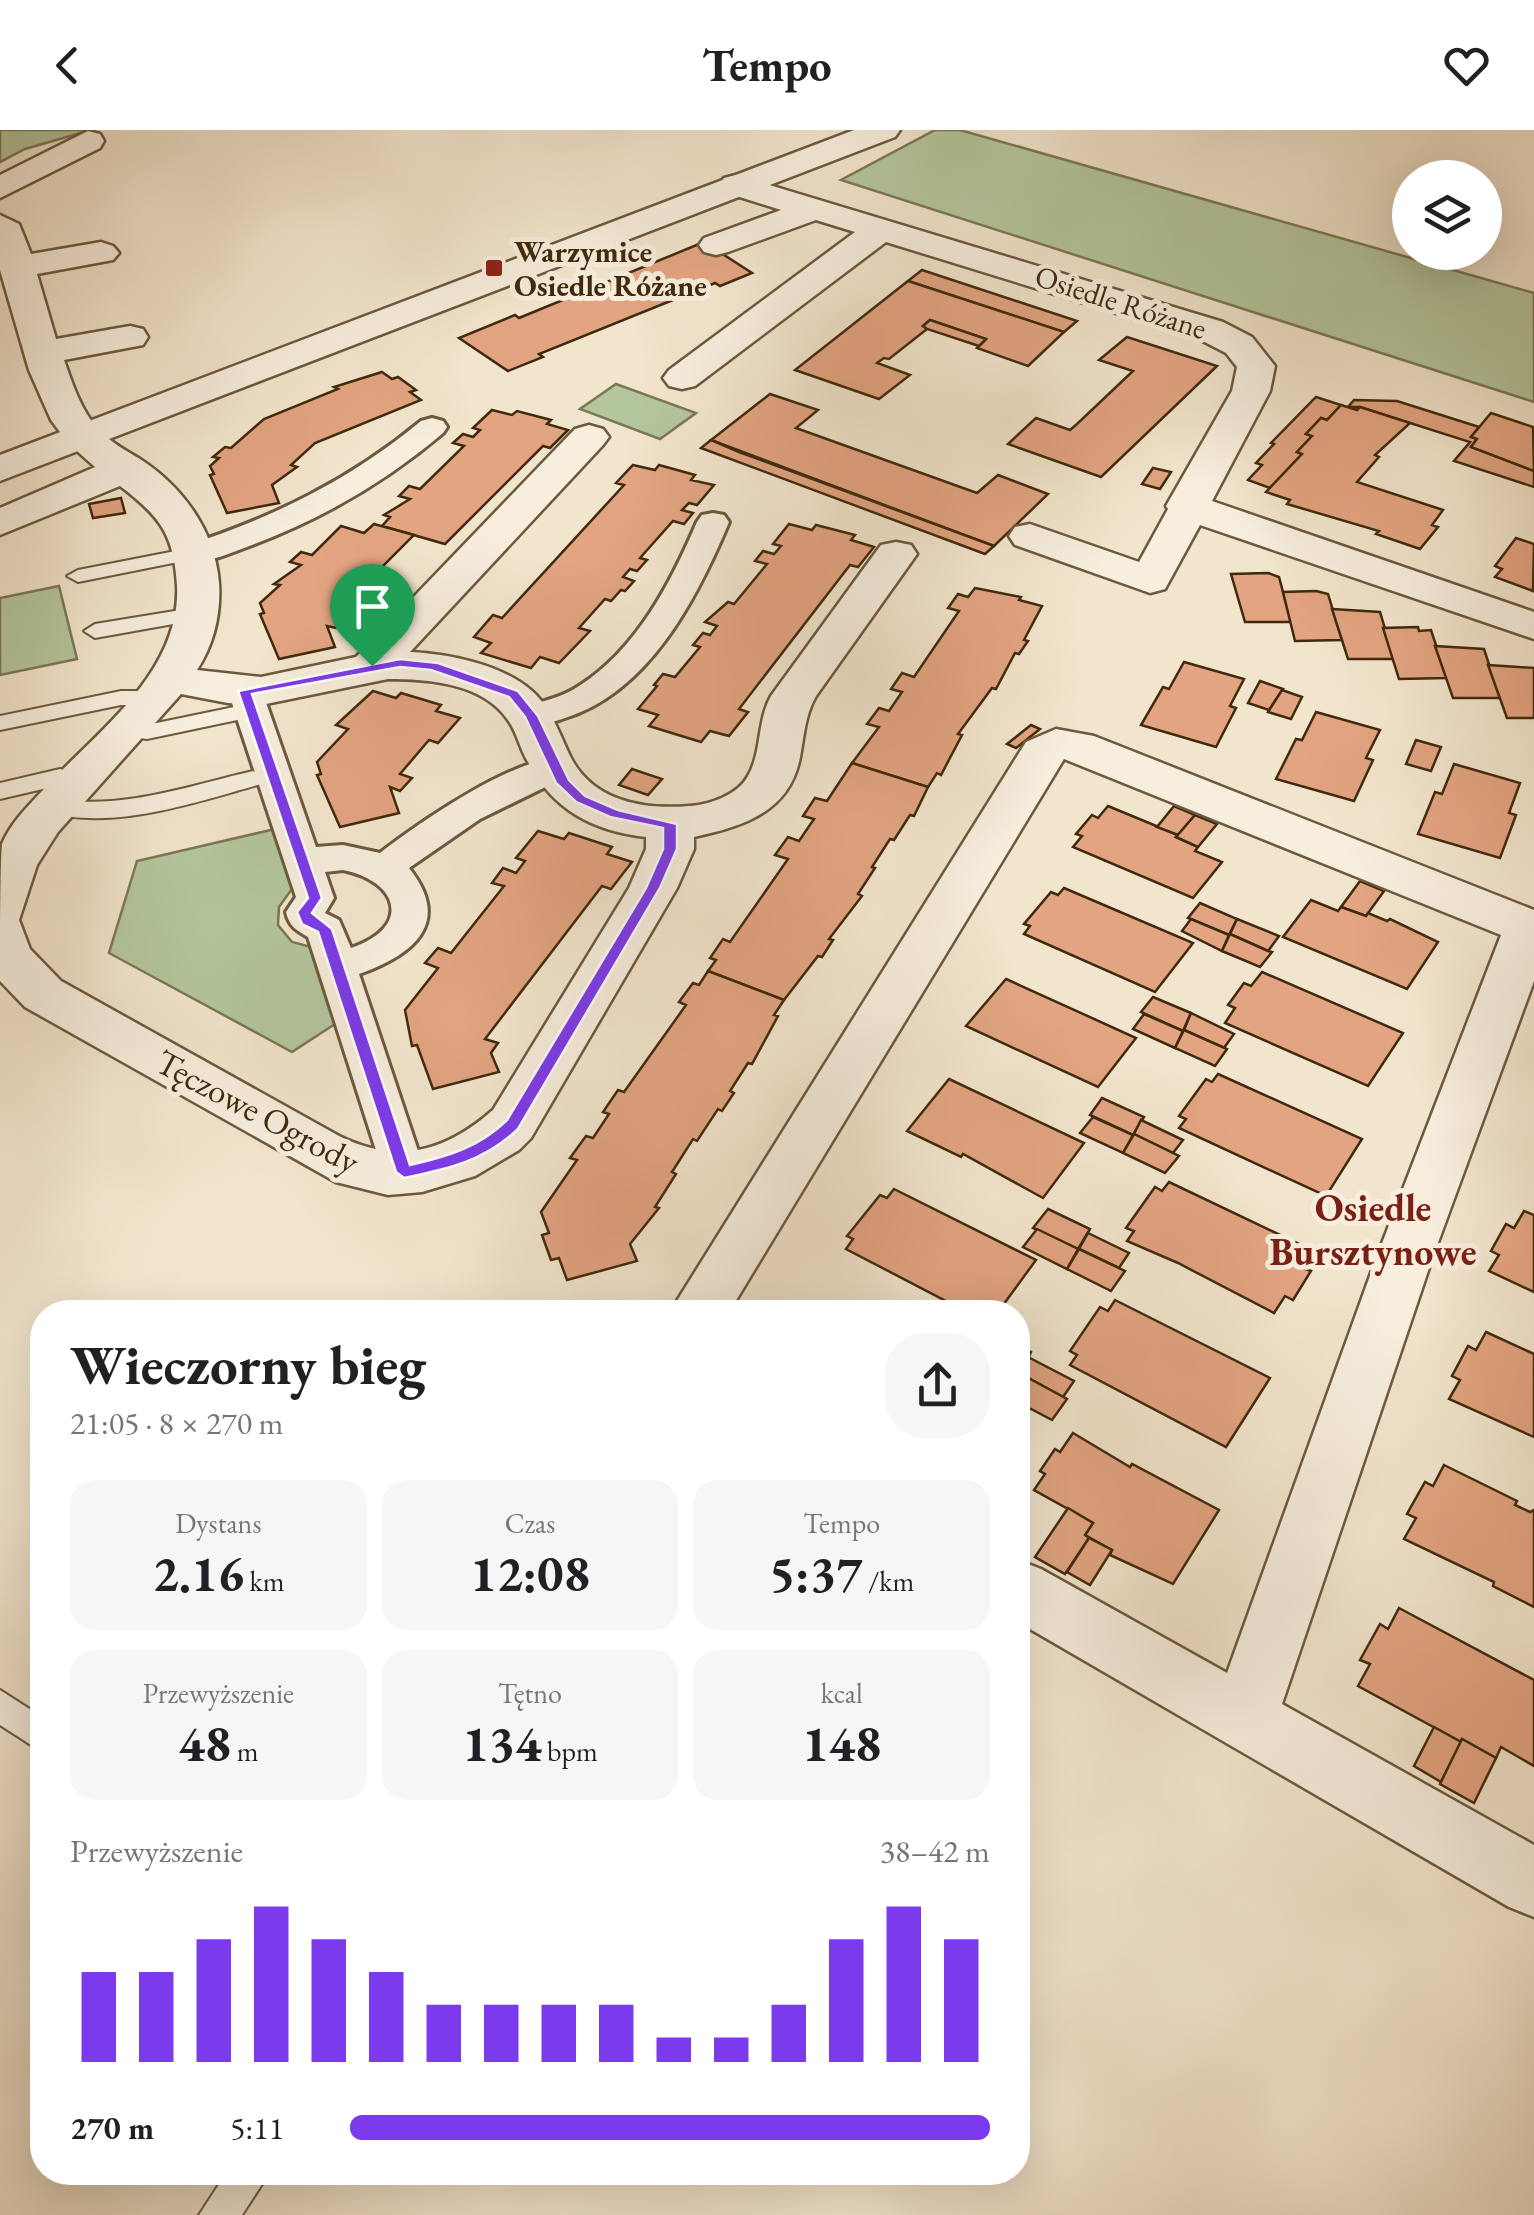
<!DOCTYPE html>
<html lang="pl">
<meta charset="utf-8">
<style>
body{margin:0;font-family:"EB Garamond",serif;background:#f6f6f6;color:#202124;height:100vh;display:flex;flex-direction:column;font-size:38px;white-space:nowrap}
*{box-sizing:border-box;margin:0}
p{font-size:32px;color:#757577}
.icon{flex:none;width:55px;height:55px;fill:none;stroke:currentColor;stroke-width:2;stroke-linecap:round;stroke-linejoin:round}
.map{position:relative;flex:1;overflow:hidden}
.side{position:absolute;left:30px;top:1170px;width:1000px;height:885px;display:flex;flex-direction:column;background:#fff;border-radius:40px;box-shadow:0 10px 40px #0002}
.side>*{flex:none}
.fabs{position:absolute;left:1392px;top:30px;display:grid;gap:20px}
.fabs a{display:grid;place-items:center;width:110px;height:110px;border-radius:50%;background:#fff;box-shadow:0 10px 40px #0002;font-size:50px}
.pin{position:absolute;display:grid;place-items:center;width:85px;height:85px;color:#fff;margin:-102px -42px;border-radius:50% 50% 50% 0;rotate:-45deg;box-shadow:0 0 10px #0007}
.pin .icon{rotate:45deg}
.round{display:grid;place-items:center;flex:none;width:105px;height:105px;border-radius:40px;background:#f6f6f6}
.overview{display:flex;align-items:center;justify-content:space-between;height:170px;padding:0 40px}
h1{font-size:55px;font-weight:700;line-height:75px}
.metrics{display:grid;grid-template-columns:repeat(3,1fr);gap:15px;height:170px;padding:10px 40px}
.metrics div{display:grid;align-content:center;border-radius:25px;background:#f6f6f6;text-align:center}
.metrics b{font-size:50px;font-weight:700}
.metrics small{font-size:28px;font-weight:400}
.metrics p{font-size:28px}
.chart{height:280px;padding:20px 40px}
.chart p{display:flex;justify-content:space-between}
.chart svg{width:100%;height:180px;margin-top:10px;stroke:#7c3aed;stroke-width:6}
ul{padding:0 40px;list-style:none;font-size:32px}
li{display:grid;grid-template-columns:160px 120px 1fr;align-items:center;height:75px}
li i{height:25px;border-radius:12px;background:#7c3aed}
header{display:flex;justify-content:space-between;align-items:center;height:130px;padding:0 40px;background:#fff;font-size:45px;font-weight:700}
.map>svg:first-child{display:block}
.green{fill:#b4c69d;stroke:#7a7855;stroke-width:2.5}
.building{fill:#e2a481;stroke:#402a0d;stroke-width:2.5}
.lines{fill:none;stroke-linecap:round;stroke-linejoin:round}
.service-casing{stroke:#6c593d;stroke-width:4}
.pedestrian-casing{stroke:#6c593d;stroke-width:6}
.minor-casing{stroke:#6c593d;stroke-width:5}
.tertiary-casing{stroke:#6c593d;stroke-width:5}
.service{fill:#f7eede;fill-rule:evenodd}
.pedestrian{fill:#f7eede;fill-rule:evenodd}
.minor{fill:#f7eede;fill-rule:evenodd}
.tertiary{fill:#f7eede;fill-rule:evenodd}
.route{fill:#7c3aed;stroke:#fff;stroke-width:2.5;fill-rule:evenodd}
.poi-dot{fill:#8f2418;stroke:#f7eede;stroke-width:4}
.labels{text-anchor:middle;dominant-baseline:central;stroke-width:10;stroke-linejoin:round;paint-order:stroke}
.far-poi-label{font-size:30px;font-weight:bold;fill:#402a0d;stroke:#f7eede;text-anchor:start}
.far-street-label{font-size:30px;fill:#402a0d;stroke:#f7eede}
.street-label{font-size:35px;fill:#402a0d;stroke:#f7eede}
.neighbourhood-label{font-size:38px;font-weight:bold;fill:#7a1f14;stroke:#f7eede}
</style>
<header><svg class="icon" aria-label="back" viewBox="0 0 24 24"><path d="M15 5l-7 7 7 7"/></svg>Tempo<svg class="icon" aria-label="heart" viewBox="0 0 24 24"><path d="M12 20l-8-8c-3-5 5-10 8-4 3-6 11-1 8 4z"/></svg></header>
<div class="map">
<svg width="1534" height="2085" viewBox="0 0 1534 2085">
<rect width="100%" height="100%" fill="#f2e5cd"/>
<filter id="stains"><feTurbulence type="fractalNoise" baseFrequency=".002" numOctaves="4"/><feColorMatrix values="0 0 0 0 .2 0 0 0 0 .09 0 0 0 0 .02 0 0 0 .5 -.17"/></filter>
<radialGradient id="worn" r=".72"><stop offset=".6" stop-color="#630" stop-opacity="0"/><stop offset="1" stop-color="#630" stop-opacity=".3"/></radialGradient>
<g class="green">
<polygon points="0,0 91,0 25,19 0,32"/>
<polygon points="935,0 960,0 1534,163 1534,272 841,50"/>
<polygon points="616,254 696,283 660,309 580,279"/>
<polygon points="59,456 77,529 0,545 0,468"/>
<polygon points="275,699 294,756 279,777 278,795 292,812 315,818 338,892 292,922 109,823 137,731"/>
</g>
<g class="building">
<polygon points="704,112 752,143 720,156 715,153 539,224 543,227 508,241 459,208 515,185 519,188"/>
<polygon points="922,140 1077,191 1064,202 908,151"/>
<polygon points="908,151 1009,184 1064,202 1028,236 977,218 986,209 930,190 923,196 927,199 889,229 884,228 877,233 910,245 879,269 795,240"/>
<polygon points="930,190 986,209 979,216 927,199 923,196"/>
<polygon points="1127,207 1217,236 1101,347 1008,314 1036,288 1070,300 1077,294 1133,241 1099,230"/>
<polygon points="382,242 392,249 398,247 416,260 410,262 421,270 315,313 291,335 297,337 272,355 279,373 227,383 210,345 214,344 210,336 219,328 213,327 225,317 231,318 264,289 338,259 334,257"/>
<polygon points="770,264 818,280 796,298 977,363 998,345 1048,364 994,416 711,310"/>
<polygon points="1316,267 1341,275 1327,290 1321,288 1306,304 1312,306 1297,322 1302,324 1270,358 1248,350 1262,335 1256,333 1274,314 1271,313"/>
<polygon points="1354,270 1397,271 1479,297 1471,307 1477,309 1471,317 1534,341 1534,357 1454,331 1470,312 1360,277 1348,277"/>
<polygon points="1341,275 1357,280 1360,277 1410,293 1375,325 1379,327 1357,352 1443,380 1432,395 1438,397 1420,419 1376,404 1379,401 1287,374 1290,370 1266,362 1302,324 1297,322 1312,306 1306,304 1321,288 1327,290"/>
<polygon points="492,280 512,285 517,281 551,290 547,294 568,300 550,318 543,316 445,414 382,396 390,387 384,385 410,369 399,366 409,356 420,359 464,316 453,313 463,304 473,307 480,300 473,298"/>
<polygon points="1491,283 1533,297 1534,341 1471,317 1477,309 1471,307"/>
<polygon points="711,310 739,322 994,416 985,424 701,318"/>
<polygon points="633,335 655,340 659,335 695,345 691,350 714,355 697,375 689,373 682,380 693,383 684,394 673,391 640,428 647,430 637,441 630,439 623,447 634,451 625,461 621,460 611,471 605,469 579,498 590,501 559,533 540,527 531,538 481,523 491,513 474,507 493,485 502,488 624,355 616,353"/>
<polygon points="1153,338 1171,342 1160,359 1142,354"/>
<polygon points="121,368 125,383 93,388 89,374"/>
<polygon points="374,394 414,405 336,483 347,487 336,498 327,496 335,517 279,529 260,484 264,483 260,473 280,455 274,454 301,435 290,432 301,422 312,425 341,396 364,403"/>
<polygon points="789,394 812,400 816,395 855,405 851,410 874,417 858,437 850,435 739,579 748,582 729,606 710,601 701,612 649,596 658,585 638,579 657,556 654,555 663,544 675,547 700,517 693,515 703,503 710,505 717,496 705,492 728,472 734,474 767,434 755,431 763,421 774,424 781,416 773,414"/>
<polygon points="1516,408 1534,414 1533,461 1495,447 1502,439 1495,436"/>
<polygon points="1268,443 1279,447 1291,492 1245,492 1231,444"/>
<polygon points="975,458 1021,467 1019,470 1042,476 1024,510 1028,511 1019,524 1015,523 996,559 992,558 958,604 962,605 941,645 937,643 928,657 852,633 879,597 867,594 879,578 889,581 902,562 891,559 902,543 914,547 959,481 948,478 958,464 968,467"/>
<polygon points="1316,461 1328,464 1342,510 1295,511 1283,462"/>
<polygon points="1332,479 1380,482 1394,529 1348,529"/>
<polygon points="1418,497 1419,501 1431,500 1447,548 1399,549 1383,498"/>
<polygon points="1435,516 1484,519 1500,568 1453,568"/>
<polygon points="1184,532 1244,549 1230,576 1236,578 1216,617 1141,595 1163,557 1169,559"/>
<polygon points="1488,535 1534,538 1534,588 1507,588"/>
<polygon points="1260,551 1283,559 1269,580 1248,573"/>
<polygon points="1282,560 1302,567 1291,589 1268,582"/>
<polygon points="373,561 396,568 401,563 441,575 436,581 460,588 438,613 429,610 400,644 412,648 400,661 390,657 399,683 340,697 317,645 321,644 317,632 348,599 336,595"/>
<polygon points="1316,582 1380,600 1366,628 1373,630 1354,671 1276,649 1296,609 1302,610"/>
<polygon points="1031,595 1040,599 1016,618 1007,614"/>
<polygon points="1416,610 1441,617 1431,641 1406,634"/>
<polygon points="852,633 928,657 914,686 910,685 894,710 890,709 872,737 875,738 858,764 862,766 829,809 833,810 822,827 818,826 784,870 708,841 716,830 710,828 723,809 730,812 788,729 775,725 788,707 799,711 814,689 803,686 815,668 827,671"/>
<polygon points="1454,634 1520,653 1509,683 1516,685 1500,728 1418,704 1435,662 1442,664"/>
<polygon points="632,639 662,649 648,665 619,655"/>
<polygon points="1108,676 1178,705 1176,707 1198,717 1195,721 1222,732 1193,768 1073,717 1082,706 1076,704 1092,685 1098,688"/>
<polygon points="1174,676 1195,685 1178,705 1157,697"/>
<polygon points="1195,685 1217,694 1198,717 1176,707"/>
<polygon points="538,701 564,709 569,703 612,717 607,724 632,732 611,759 602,756 485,909 498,913 491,923 499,942 433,959 417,915 412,916 405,880 438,838 425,833 438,818 451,823 504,756 492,753 503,738 516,743 525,731 516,728"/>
<polygon points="1360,751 1384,761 1366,786 1341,777"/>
<polygon points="1064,758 1193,813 1155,862 1024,804 1030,796 1024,794 1051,762 1058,765"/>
<polygon points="1311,770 1338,781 1341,777 1366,786 1368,783 1387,791 1390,789 1438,812 1407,859 1283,807"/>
<polygon points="1200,773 1237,789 1229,805 1188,788"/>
<polygon points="1191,789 1229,805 1222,821 1182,801"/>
<polygon points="1237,789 1279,806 1268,821 1230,804"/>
<polygon points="1230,804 1268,821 1272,822 1260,837 1222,821"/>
<polygon points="708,841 784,870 774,885 778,886 752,934 748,933 730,961 734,963 722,981 718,979 697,1011 693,1009 672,1042 676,1044 655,1077 659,1078 630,1114 637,1131 567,1150 559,1128 551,1130 542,1105 549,1103 541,1082 577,1030 570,1028 586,1006 593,1008 609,984 603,982 618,960 624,962 686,875 679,872 693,853 699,855"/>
<polygon points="1262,842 1403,903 1368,956 1225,893 1235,878 1228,875 1244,853 1251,856"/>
<polygon points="1006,849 1136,908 1098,957 966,896"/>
<polygon points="1153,867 1191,883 1183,901 1141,882"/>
<polygon points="1191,883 1234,904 1224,918 1184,900"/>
<polygon points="1144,884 1183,901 1175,918 1133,899"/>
<polygon points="1184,900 1227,919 1215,936 1175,918"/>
<polygon points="1218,944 1362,1009 1326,1066 1179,998 1186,989 1179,986 1206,949 1212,952"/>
<polygon points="949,949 1084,1013 1043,1068 963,1024 961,1027 907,1001"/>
<polygon points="1102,968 1144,987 1133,1005 1090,985"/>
<polygon points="1093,987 1133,1005 1123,1023 1080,1003"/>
<polygon points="1141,990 1183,1010 1173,1023 1134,1004"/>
<polygon points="1134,1004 1179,1026 1165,1043 1123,1023"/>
<polygon points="1169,1052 1314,1121 1303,1138 1311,1141 1293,1170 1285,1166 1274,1183 1178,1133 1127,1111 1134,1101 1126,1098 1155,1057 1162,1061"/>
<polygon points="894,1059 1036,1130 998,1182 967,1182 846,1119 853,1109 847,1106 880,1065 887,1068"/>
<polygon points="1048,1079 1090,1099 1078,1119 1033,1098"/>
<polygon points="1524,1081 1534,1085 1534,1162 1489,1141 1499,1125 1491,1121 1506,1094 1514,1098"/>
<polygon points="1037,1099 1078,1119 1067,1139 1023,1117"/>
<polygon points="1088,1103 1129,1123 1119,1138 1079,1119"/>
<polygon points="1079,1119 1125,1141 1111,1161 1067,1139"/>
<polygon points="1115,1170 1270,1248 1226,1317 1070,1235 1077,1225 1070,1221 1100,1177 1108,1181"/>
<polygon points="1486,1202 1534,1224 1534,1307 1449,1269 1460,1250 1452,1246 1468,1216 1476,1220"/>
<polygon points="1018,1215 1031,1222 1020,1246 1018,1244"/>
<polygon points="1028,1227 1074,1251 1063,1267 1021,1244"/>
<polygon points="1021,1244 1067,1269 1052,1290 1018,1272"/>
<polygon points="1073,1303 1130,1337 1132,1334 1219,1380 1173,1454 1110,1425 1112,1420 1085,1405 1093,1393 1034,1360 1045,1344 1040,1341 1055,1319 1060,1322"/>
<polygon points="1444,1335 1517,1371 1515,1375 1530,1382 1534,1380 1534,1477 1493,1456 1494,1452 1404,1409 1416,1388 1407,1384 1425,1352 1433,1356"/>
<polygon points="1068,1378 1093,1393 1085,1405 1089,1408 1065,1444 1035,1427"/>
<polygon points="1089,1408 1112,1420 1090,1455 1067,1442"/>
<polygon points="1399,1478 1534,1550 1534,1636 1501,1617 1496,1628 1462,1609 1461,1612 1358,1556 1370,1534 1360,1530 1380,1494 1388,1499"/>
<polygon points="1434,1597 1461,1612 1441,1652 1414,1636"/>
<polygon points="1462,1609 1496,1628 1474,1673 1440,1654"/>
</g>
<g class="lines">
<defs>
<g id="service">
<polygon points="196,417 203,419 206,423 203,427 78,452 67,446 78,440"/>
<polygon points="199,477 210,483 207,488 95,508 84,501 95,494"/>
<polygon points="121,561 154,561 165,568 154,575 121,575 0,600 0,586"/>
<polygon points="234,577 245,584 242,589 147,609 119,605 116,600 127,593 147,595"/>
<polygon points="60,639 88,647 92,652 80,660 60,655 0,669 0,653"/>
<path d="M253,641L265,649L261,654C196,672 114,701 47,682L43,677L55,669C122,680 188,656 253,641Z"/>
<polygon points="0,1560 42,1587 42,1622 0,1595"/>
<polygon points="227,2042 270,2042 242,2085 199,2085"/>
</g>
<g id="pedestrian">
<path d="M432,288L443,291L447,297L443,303C383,354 318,391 244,418C225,425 204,435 185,430L180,423L185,416C272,388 350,350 421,291Z"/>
<path d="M713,383L724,385L729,392C697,468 649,562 565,588C549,593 536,598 520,594L515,586L520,578C540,572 561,568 579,556C636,520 671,453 697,392L702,385Z"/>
<path d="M245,550L257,553L262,561L316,717L343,715L380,723C415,696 525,618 568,630L573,638L568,646L480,689L409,738C453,793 413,825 359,844L425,1042L419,1054L404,1058L389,1054L383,1042L308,807C296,800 289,796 286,782L296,767L228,561L233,553ZM343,740C401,752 411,798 351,818L339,790L325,783L334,768L325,742Z"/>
</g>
<g id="minor">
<polygon points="88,1 100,4 104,11 100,18 0,68 0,45"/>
<polygon points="736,45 1223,192 1252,207 1275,236 1270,261 1212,371 1534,482 1534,509 1200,395 1165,459 1150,463 1015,415 1009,406 1015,397 1030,394 1139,432 1168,379 1166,376 1232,261 1237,237 1226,223 1197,208 886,112 695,256 682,259 669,256 663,248 669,240 855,102 816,90 728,122 716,125 704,122 699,115 704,108 781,80 724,62 719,55 724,48"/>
<path d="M0,85L19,94L31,124L101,112L113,116L119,123L113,130L37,144L56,209L130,196L143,199L148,207L143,215L64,230C72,253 81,280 97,298C110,312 125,320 140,329C183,357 215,401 219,453C221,483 214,514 197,540L261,547L356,527L575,299L589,295L603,299L609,307L603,315L410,522C449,524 501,534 532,561C551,578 559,603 570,626C592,671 643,680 689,676C709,675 738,665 748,646C762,622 757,591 771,566L881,415L896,412L911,415L917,424L816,566C805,585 804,606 800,627C790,682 742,697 694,707V719L677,758L531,1008L519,1020L475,1046L422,1062L388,1065L336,1052L25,877L0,851C0,827 0,731 2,714C10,694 28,676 43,660C96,602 181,543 177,456C174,405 161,387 120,356L0,405V378L95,337L69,314L51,290L29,240L0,140ZM388,549C428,549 483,553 508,590C517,602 520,619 528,632C553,680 593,701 646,707V719L629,758L493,980C445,1022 398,1035 339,1006L61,851L30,819L19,790L37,735L58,702L181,564L228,573L261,575Z"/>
<polygon points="1056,599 1094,606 1534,780 1534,851 1432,1129 1282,1574 1534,1715 1534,1787 1509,1777 1018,1492 1018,1430 1041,1439 1227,1543 1376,1129 1501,805 1064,629 729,1182 670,1182 1026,612"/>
</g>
<polygon id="tertiary" points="854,0 900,0 895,7 0,351 0,325"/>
</defs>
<use href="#service" class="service-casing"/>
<use href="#pedestrian" class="pedestrian-casing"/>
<use href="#minor" class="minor-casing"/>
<use href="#tertiary" class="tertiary-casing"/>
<use href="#service" class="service"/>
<use href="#pedestrian" class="pedestrian"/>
<use href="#minor" class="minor"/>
<use href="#tertiary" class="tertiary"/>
</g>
<path class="route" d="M400,529L438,533L518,561L538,586L569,650L585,666L618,680L677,694V719L660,758L518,999C485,1031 448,1039 404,1048L396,1042L318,802L302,794L297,782L308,768L238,561ZM400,537L431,540L509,567L525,587L556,653L576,672L610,687L663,698V719L646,758L507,990C478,1018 448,1026 410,1035L332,799L312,783L322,768L252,564Z"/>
<rect class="poi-dot" x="484" y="128" width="20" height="20" rx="5"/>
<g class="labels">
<g class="far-poi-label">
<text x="514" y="121">Warzymice<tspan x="514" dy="34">Osiedle Różane</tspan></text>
</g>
<g class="far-street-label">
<text transform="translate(1121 172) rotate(18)">Osiedle Różane</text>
</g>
<g class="street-label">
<text transform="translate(258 981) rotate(28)">Tęczowe Ogrody</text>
</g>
<g class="neighbourhood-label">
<text x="1373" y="1077">Osiedle<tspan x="1373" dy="44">Bursztynowe</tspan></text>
</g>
</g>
<rect width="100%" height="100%" filter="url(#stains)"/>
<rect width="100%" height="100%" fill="url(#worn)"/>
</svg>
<div class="fabs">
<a><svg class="icon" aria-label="layers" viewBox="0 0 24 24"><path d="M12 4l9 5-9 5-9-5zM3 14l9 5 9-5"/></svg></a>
</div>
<div class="pin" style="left:372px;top:536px;background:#1e9e55"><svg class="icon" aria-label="arrive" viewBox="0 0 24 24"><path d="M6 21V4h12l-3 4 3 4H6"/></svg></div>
<section class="side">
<div class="overview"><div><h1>Wieczorny bieg</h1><p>21:05 · 8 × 270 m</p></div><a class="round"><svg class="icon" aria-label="share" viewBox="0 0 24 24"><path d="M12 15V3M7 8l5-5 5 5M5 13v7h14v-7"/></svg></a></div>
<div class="metrics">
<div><p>Dystans</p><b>2.16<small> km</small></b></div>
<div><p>Czas</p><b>12:08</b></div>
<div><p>Tempo</p><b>5:37<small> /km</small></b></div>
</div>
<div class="metrics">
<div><p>Przewyższenie</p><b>48<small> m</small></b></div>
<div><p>Tętno</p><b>134<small> bpm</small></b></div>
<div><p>kcal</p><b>148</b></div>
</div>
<div class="chart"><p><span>Przewyższenie</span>38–42 m</p>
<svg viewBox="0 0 160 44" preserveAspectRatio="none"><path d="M5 44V22M15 44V22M25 44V14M35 44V6M45 44V14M55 44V22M65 44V30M75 44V30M85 44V30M95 44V30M105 44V38M115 44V38M125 44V30M135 44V14M145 44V6M155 44V14"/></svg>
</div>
<ul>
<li><b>270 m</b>5:11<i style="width:100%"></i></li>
</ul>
</section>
</div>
